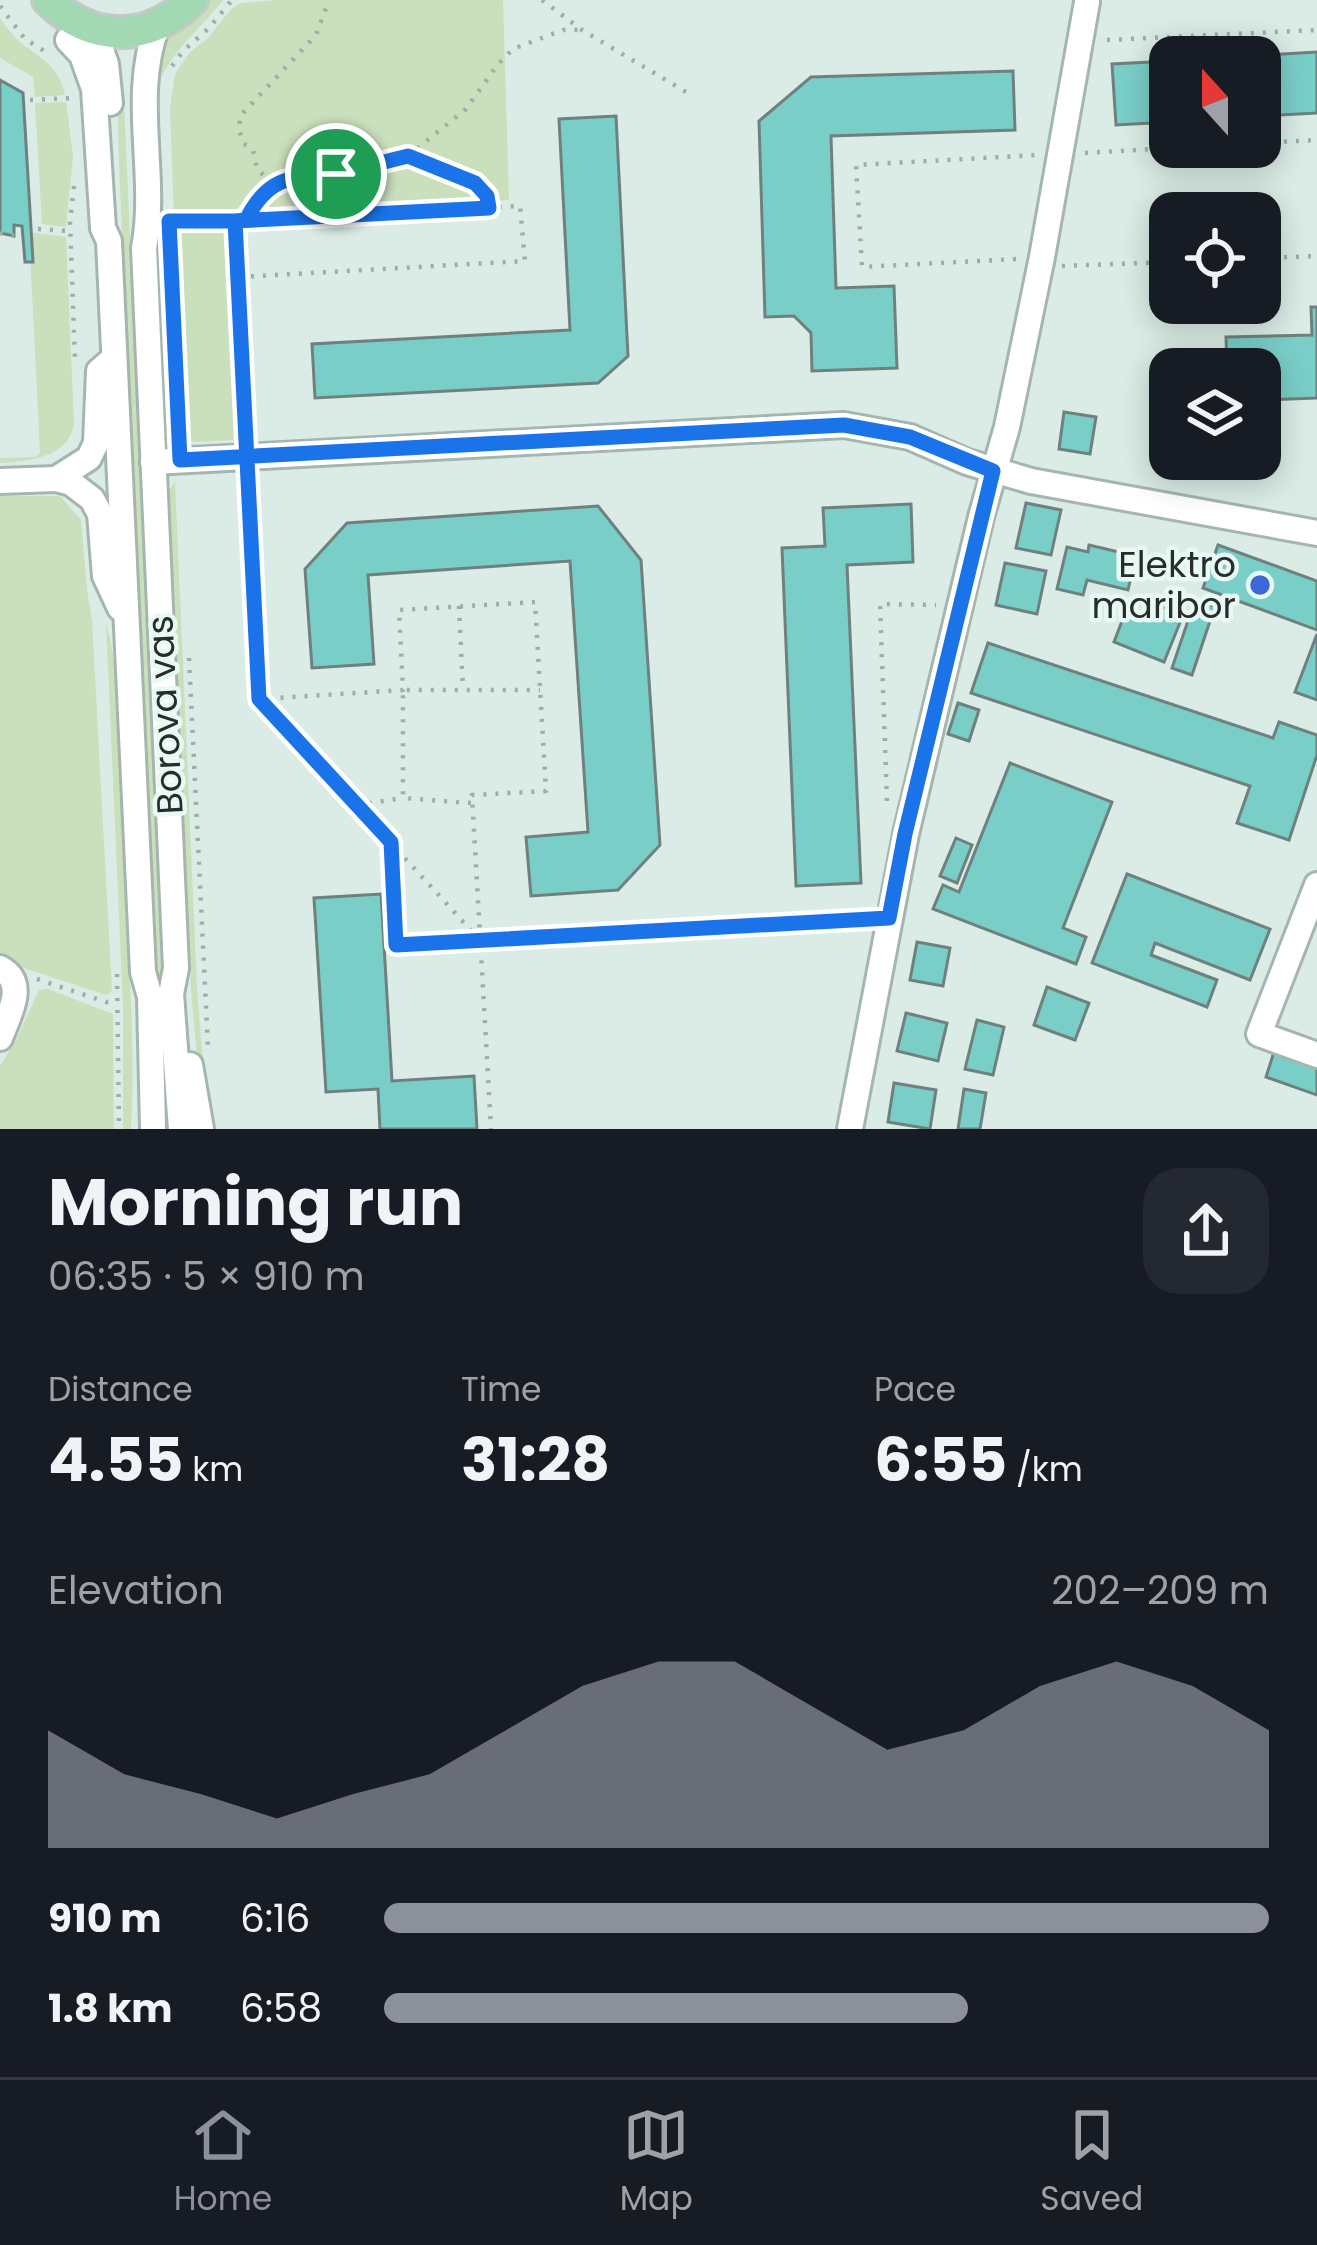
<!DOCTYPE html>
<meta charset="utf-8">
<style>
body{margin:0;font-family:Poppins,sans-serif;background:#242831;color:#f1f3f6;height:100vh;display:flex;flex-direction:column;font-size:45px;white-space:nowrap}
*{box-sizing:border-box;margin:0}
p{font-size:39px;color:#9ea1a6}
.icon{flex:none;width:66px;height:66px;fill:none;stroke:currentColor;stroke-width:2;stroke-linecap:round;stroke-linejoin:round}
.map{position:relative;height:1129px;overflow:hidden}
.drawer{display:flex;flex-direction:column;background:#171b24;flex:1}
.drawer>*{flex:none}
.needle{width:78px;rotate:339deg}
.fabs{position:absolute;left:1149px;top:36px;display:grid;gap:24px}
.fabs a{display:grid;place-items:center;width:132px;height:132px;border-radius:24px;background:#171b24;box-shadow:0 6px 30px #0003;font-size:60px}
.pin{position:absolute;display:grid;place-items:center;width:102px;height:102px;color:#fff;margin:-51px;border:6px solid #fff;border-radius:50%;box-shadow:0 3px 12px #0007}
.round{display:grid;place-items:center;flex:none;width:126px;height:126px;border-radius:36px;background:#242831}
.summary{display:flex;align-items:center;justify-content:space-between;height:204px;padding:0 48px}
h1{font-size:66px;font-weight:700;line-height:90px}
.stats{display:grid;grid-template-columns:repeat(3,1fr);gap:18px;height:204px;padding:12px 48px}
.stats div{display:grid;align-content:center}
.stats b{font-size:60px;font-weight:700}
.stats small{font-size:33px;font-weight:400}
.stats p{font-size:33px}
.chart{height:336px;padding:24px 48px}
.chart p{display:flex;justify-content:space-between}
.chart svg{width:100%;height:216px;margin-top:12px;fill:#8c9099;opacity:.7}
ul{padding:0 48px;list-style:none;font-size:39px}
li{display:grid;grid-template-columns:192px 144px 1fr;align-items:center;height:90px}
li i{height:30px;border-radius:15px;background:#8c9099}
.menu{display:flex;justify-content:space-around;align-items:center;height:168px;border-top:3px solid #363941;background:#171b24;font-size:33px;color:#9ea1a6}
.menu a{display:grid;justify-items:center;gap:6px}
.menu .active{color:#8c9099}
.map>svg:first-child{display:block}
.green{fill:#cadfbc}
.building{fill:#7acec8;stroke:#6f817f;stroke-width:3}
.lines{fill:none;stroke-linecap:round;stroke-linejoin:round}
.minor-casing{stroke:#a5b6af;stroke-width:30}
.major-casing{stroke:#c7c8c8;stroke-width:36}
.path{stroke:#9eada7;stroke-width:4.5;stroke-dasharray:3 9;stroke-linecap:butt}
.minor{stroke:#fff;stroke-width:24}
.major{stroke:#a2d8b2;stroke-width:30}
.route-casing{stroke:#fff;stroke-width:24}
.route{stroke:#1a73e8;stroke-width:15}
.poi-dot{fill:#3c67d8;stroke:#e7f9f2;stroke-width:4.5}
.labels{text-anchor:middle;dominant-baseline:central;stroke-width:9;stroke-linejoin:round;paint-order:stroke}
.poi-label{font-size:36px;fill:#262d2a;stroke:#e7f9f2;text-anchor:end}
.street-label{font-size:36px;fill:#262d2a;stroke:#e7f9f2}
</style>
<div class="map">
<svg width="1317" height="1129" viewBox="0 0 1317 1129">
<rect width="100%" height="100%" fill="#daece5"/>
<g class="green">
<path d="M207,0H223C203,26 177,46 162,76H154L163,42Z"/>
<polygon points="277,0 503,0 509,200 174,216 170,107 175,74 190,52 207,39 232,8 242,3"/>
<path d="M0,18C6,26 12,35 20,42C41,59 60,67 65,95L35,97L33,77L0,58Z"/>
<polygon points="153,101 159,102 173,435 167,426 164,405 153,160"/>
<polygon points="66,102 73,157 66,227 42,224 35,103"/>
<polygon points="124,103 170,1129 163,1129 120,188 117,104"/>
<polygon points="219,225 228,234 236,433 233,440 194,442 188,440 185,433 174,226"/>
<path d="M29,232L66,237L74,424C69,458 28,461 0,463V458L35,457L40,453Z"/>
<polygon points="175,481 197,988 206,1103 214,1129 207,1129 201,1104 191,988 167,495"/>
<polygon points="0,496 60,496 81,520 87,590 92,621 112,991 106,995 24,968 0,956"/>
<path d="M106,623C125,693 121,780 124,853C127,942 136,1040 131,1129H123V1005Z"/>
<polygon points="48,989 113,1014 114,1129 0,1129 0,1066 16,1040 39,990"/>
</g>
<g class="building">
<polygon points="1317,52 1317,113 1260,116 1260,57 1232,57"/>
<polygon points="1170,61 1170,122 1116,125 1112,64"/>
<polygon points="1013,71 1015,130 831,136 836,288 894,286 897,368 812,371 811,333 794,316 765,317 759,121 811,77"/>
<polygon points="0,80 23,93 33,262 25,262 22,226 14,225 14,236 0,233"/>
<polygon points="616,116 628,356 598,383 315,398 312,344 570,330 559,119"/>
<polygon points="1311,307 1317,307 1317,398 1260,400 1260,369 1227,369 1226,337 1312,335"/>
<polygon points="1064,412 1096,417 1090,454 1059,449"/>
<polygon points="1026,503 1061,510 1051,555 1016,548"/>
<polygon points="911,504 913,562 847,565 861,883 796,886 782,548 825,546 823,508"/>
<polygon points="598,506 641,560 660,845 618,890 531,896 526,837 588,832 570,561 368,575 374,664 312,668 305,569 347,523"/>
<polygon points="1089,545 1136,556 1128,590 1087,580 1083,595 1057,589 1067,547 1088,552"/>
<polygon points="1218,545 1317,581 1317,630 1203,588"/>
<polygon points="1005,563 1046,571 1037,614 996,605"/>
<polygon points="1195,600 1215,606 1192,675 1172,668"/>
<polygon points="1153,603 1183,615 1164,662 1114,642 1127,608 1147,617"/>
<polygon points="1317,634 1317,700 1295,692"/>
<polygon points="988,643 1273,738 1279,722 1317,735 1317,755 1289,840 1237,823 1250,786 971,693"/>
<polygon points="958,703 979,710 969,741 948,734"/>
<polygon points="1010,763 1112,802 1063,928 1086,937 1076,964 933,909 943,885 959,892"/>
<polygon points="956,838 972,845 957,883 940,876"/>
<polygon points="1127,874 1270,929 1250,980 1155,943 1151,955 1217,980 1207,1007 1092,963"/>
<polygon points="381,894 392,1081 474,1076 477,1129 380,1129 378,1089 326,1092 314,898"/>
<polygon points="917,942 950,948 943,986 910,980"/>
<polygon points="1047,987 1089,1003 1075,1040 1034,1025"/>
<polygon points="906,1013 947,1023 938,1061 897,1051"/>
<polygon points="977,1020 1004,1027 993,1075 965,1069"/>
<polygon points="1274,1052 1317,1068 1317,1095 1266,1077"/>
<polygon points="894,1083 936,1090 930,1129 888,1122"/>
<polygon points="964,1089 986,1093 980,1129 958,1129"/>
</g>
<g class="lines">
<defs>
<g id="minor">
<path d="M157,26C130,97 158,175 144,248L176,968L171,994L181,1129"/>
<polyline points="94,30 106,64 110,103"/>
<polyline points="68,40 82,55 94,89 103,228 109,241 143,972 150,997 153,1129"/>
<polyline points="153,462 844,425 910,437 967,462 1031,481 1317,533"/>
<polyline points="56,479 89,458 96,443 99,371 114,358"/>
<polyline points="0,481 56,479 71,483 92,499 100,514 105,576 120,608"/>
<polyline points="1317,885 1259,1034 1317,1055"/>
<path d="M0,968C28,983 9,1014 0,1038"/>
<polyline points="190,1065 201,1129"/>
<polyline points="850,1129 906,834 981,517 1007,427 1042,257 1087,2"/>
</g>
<path id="major" d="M48,0C92,43 148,43 192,0"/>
</defs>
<use href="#minor" class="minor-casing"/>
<use href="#major" class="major-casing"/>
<g class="path">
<polyline points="542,0 582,30 691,95"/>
<polyline points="0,6 25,39 46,52"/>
<polyline points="1107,40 1317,30"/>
<polyline points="172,66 183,51 209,28 232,0"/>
<polyline points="30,100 72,98"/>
<polyline points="1260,143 1317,140"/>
<polyline points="1085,153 1187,147"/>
<polyline points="408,156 466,109 498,64 513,49 563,30 582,30"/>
<polyline points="272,183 257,169 253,150 243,143 239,129 240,116 316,35 329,0"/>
<polyline points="74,186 70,222 75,360"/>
<polyline points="246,220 254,204 272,183 300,176 336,174 408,156 475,183 487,196 489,208"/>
<polyline points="169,221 235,221"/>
<polyline points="38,229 70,231"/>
<polyline points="0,233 14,236"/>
<polyline points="1260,258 1317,256"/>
<polyline points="1016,259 862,267 856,165 1038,155"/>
<polyline points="1062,266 1170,262"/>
<polyline points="239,277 525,261 520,206 235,221 244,434"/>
<polyline points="246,481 259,699 403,690 399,610 535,602 546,791 472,795 491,1129"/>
<polyline points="459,606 463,690"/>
<polyline points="189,658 208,1048"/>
<polyline points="259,699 478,938"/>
<polyline points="887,801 880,604 936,605"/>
<polyline points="471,803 403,798 403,690 540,690"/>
<polyline points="357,805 403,798"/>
<polyline points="391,842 396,945 866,920"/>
<polyline points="117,974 119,1129"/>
<polyline points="37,979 106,1002 117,1002"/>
</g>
<use href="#minor" class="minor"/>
<use href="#major" class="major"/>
</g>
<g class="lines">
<defs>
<path id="route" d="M336,174C291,177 268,176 246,220L235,221L259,699L391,842L396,945L889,918L905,834L993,471L910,437L844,425L180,460L169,221H235L489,208L487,196L475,183L408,156L336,174"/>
</defs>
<use href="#route" class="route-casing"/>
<use href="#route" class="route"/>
</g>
<circle class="poi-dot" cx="1260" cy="585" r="12"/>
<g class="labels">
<g class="poi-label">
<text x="1236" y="564">Elektro<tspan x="1236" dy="41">maribor</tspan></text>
</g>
<g class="street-label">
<text transform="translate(165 715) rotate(-93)">Borova vas</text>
</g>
</g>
</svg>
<div class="fabs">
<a><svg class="needle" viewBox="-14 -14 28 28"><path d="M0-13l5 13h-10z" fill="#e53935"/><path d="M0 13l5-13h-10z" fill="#9ea1a6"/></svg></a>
<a><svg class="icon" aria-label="locate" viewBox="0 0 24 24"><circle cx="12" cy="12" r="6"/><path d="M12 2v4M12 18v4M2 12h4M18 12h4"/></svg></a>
<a><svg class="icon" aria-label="layers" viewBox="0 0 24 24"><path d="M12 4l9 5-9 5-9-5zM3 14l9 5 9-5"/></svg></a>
</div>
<div class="pin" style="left:336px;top:174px;background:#1e9e55"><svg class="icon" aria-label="arrive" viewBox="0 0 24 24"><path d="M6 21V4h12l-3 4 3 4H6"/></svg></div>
</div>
<section class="drawer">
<div class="summary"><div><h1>Morning run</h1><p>06:35 · 5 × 910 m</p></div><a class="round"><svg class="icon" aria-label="share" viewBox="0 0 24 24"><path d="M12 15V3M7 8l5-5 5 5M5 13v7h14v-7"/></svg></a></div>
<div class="stats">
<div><p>Distance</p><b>4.55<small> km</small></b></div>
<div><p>Time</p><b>31:28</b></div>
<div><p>Pace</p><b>6:55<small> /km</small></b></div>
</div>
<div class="chart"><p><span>Elevation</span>202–209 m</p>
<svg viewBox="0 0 160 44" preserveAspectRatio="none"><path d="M0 44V20L10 29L20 33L30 38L40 33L50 29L60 20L70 11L80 6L90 6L100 15L110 24L120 20L130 11L140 6L150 11L160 20V44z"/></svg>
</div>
<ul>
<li><b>910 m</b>6:16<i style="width:100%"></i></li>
<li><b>1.8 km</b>6:58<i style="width:66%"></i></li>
</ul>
</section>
<nav class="menu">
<a class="active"><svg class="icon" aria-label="home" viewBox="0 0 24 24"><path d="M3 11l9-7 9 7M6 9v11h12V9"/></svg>Home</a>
<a><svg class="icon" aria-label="map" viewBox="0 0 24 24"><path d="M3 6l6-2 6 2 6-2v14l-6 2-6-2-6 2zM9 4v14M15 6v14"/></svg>Map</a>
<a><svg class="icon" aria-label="saved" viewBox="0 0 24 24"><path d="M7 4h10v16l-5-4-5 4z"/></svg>Saved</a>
</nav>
